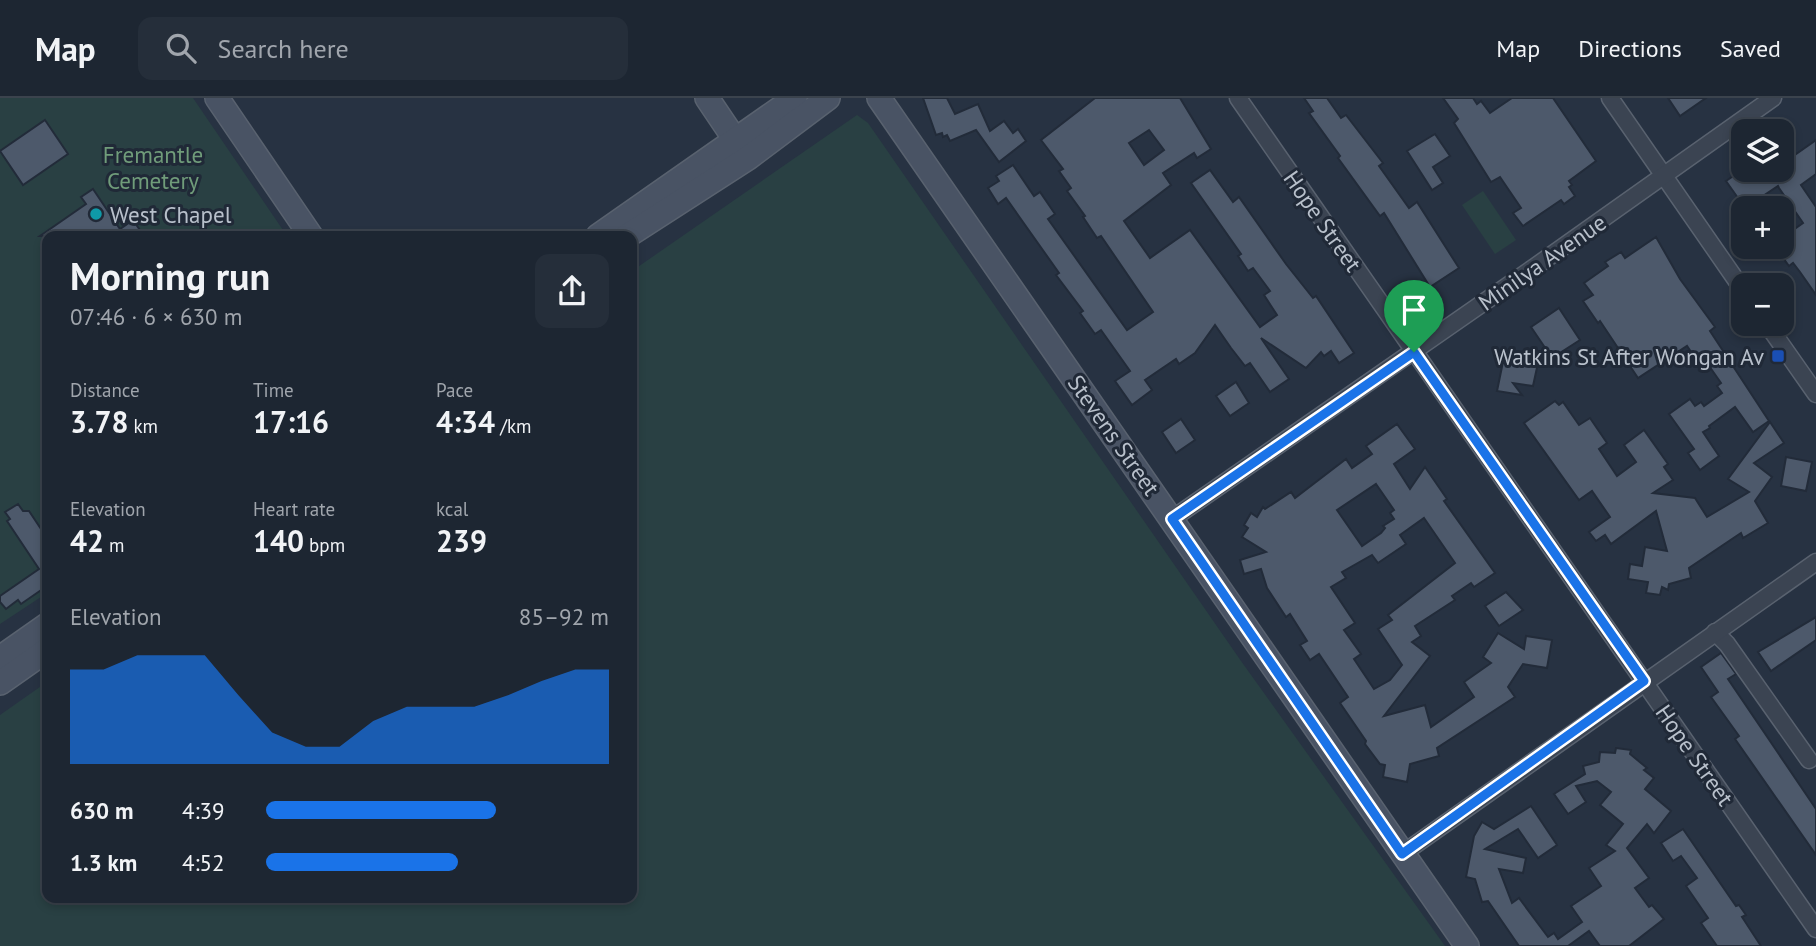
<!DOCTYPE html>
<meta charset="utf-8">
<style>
body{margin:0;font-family:"PT Sans",sans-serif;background:#252e3a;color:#f1f3f6;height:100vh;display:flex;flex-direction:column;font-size:26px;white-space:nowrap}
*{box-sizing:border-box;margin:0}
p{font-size:23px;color:#a0a5ac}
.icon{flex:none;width:38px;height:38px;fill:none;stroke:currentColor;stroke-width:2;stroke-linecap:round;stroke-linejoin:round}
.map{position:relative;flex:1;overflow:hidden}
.drawer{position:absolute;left:42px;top:133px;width:595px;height:672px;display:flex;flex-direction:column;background:#1d2632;border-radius:14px;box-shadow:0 4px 10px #0003,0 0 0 2px #3b434d}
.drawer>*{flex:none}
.tools{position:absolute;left:1731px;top:21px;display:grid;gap:14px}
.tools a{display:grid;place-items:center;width:63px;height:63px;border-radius:14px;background:#1d2632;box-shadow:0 4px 10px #0003,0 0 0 2px #3b434d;font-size:35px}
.pin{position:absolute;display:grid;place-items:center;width:60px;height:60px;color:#fff;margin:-72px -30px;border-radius:50% 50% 50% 0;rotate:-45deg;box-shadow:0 0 7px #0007}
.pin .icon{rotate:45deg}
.round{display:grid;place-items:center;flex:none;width:74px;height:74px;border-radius:14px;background:#252e3a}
.overview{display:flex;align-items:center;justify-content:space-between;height:119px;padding:0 28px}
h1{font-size:38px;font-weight:800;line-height:52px}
.stats{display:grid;grid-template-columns:repeat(3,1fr);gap:10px;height:119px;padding:7px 28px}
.stats div{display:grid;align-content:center}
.stats b{font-size:30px;font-weight:800}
.stats small{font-size:19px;font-weight:400}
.stats p{font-size:19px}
.chart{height:196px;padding:14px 28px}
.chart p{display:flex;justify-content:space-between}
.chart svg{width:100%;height:126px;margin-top:7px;fill:#1a73e8;opacity:.7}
ul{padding:0 28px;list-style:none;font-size:23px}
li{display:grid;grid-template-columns:112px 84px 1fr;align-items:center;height:52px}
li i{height:18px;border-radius:9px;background:#1a73e8}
header{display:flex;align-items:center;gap:42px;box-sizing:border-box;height:98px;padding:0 35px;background:#1d2632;border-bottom:2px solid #3b434d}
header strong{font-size:33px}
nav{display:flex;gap:38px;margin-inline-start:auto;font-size:24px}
.search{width:490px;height:63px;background:#252e3a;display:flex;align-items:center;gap:18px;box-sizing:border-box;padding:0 24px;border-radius:14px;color:#a0a5ac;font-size:26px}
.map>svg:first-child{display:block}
.green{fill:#294043}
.building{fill:#4d596b;stroke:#222b39;stroke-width:2;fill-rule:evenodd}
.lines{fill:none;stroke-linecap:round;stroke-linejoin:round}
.street-casing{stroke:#59626f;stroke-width:19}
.secondary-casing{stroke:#59626f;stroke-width:26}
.street{stroke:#3b4452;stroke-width:16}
.secondary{stroke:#495364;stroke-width:23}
.route-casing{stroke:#fff;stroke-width:14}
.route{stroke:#1a73e8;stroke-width:9}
.culture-dot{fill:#0f9aa8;stroke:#202937;stroke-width:2.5}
.transit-dot{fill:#1a4fb4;stroke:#202937;stroke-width:2.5}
.labels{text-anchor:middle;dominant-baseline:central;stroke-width:6;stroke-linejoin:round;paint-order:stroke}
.park-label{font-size:23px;fill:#709c7a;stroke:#202937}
.poi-label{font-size:23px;fill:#b8c0cb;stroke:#202937;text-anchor:start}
.street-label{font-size:23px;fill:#b8c0cb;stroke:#202937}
</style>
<header>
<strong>Map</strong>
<div class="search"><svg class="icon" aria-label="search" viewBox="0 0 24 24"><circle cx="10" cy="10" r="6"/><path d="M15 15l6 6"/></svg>Search here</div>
<nav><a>Map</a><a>Directions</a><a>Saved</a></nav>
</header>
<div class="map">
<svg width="1816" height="848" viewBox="0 0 1816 848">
<rect width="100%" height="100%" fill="#273242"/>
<g class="green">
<polygon points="0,0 193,0 287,138 47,138 47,495 0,526"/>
<polygon points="857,17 868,25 1241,563 1445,848 0,848 0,617 47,584 47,800 632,800 632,173"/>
<polygon points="1483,93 1516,142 1495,156 1462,107"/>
</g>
<g class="building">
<polygon points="923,0 947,0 955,16 978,6 990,33 1004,23 1013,35 1018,31 1026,43 999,64 976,32 950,43 947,37 943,39 942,35 936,37"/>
<path d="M1095,0H1180L1211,51L1197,60L1194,55L1163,75L1171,87L1124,123L1150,160L1190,132L1260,229L1277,217L1264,197L1270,193L1253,170L1248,173L1238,158L1241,156L1191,85L1210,72L1233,104L1239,99L1286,166L1313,200L1316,198L1354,255L1339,265L1331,253L1324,258L1321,254L1306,270L1261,240L1289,281L1270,294L1250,265L1245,268L1231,250L1215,227L1195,255L1179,266L1176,261L1145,282L1152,292L1132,307L1115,283L1130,273L1101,232L1095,236L1080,215L1083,213L1056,177L1059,175L1006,100L998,106L988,90L999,83L996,78L1013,67L1034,98L1040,94L1055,116L1048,121L1127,232L1153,214L1101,138L1097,140L1083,119L1085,118L1067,93L1071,90L1059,73L1063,71L1041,42ZM1149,32L1164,52L1144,67L1129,45Z"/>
<polygon points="1304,0 1327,0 1341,20 1346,17 1383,65 1379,68 1409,110 1417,104 1459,170 1430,189 1384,115 1380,118 1338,60 1340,58 1309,15 1313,13"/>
<polygon points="1443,0 1473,0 1477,6 1481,3 1490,15 1512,0 1553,0 1596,63 1569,83 1572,87 1569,89 1575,98 1564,106 1561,102 1523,128 1513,115 1521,110 1500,79 1491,84 1454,25 1458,21"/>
<polygon points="1668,0 1706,0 1680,18"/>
<polygon points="45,22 68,56 23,87 0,53"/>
<polygon points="1435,36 1450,58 1433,69 1443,85 1432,92 1407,53"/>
<polygon points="1816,42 1816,76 1801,87 1816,109 1816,197 1800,174 1793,165 1789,168 1775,149 1782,149 1782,140 1803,125 1779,90 1778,88 1745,110 1726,83 1742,72 1782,72 1782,66"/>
<polygon points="93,91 120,131 133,122 144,138 40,138 86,106 81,99"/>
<polygon points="1656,139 1680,181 1715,229 1710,233 1769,323 1753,334 1735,309 1709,328 1710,330 1703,334 1719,358 1700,372 1688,355 1694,351 1669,316 1690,301 1695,308 1701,304 1704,308 1722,295 1717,288 1721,285 1707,265 1701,269 1687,248 1638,280 1600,223 1598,225 1583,203 1593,197 1584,185 1608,168 1605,164 1621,154 1625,160"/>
<polygon points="1559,210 1580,242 1552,260 1531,229"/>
<polygon points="1504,259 1538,265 1533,288 1513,285 1522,297 1497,293"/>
<polygon points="1236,284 1249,305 1230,318 1216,298"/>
<polygon points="1555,303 1559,307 1563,304 1579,327 1590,320 1607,345 1599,351 1617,378 1636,364 1624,347 1644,332 1668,366 1664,369 1673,382 1653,395 1695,400 1707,419 1749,394 1728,381 1770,324 1784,345 1754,365 1772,379 1755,403 1768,425 1743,440 1741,435 1689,470 1691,480 1669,486 1668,492 1662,489 1660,497 1646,495 1648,484 1628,481 1630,466 1642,468 1645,449 1667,453 1656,413 1611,446 1605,437 1596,443 1589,434 1610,419 1592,393 1579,402 1524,325"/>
<polygon points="1181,321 1195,342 1176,355 1162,334"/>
<path d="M1397,326L1415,351L1394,366L1410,391L1425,369L1447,401L1444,403L1495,475L1474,489L1471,485L1452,498L1455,502L1415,528L1421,538L1412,544L1430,558L1384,618L1425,607L1431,629L1474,599L1464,584L1491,565L1483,559L1498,535L1524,551L1526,538L1552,542L1547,570L1523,566L1508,589L1515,599L1437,650L1439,658L1410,666L1407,684L1383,679L1385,667L1380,666L1365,646L1366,643L1340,605L1348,599L1319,556L1310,562L1300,547L1307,543L1290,516L1286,519L1267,490L1261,471L1244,476L1240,462L1266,454L1242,439L1248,430L1244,427L1251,415L1257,419L1263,409L1265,411L1291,394L1295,400L1346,361L1352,370L1372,356L1366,348ZM1376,386L1394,412L1390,415L1394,421L1383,428L1385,430L1381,435L1362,448L1337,412ZM1424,420L1455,465L1388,517L1392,522L1378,531L1402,567L1390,582L1374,591L1354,561L1361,556L1344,532L1355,525L1331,489L1346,480L1342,474L1372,457L1378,465L1406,446L1400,437Z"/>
<polygon points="1786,359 1812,364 1806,393 1781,388"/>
<polygon points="18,406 23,413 29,413 47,440 47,488 21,506 18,502 6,511 0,504 0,498 39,471 7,423 10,421 5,414"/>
<polygon points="1506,494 1523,512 1499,528 1485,508"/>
<polygon points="1816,519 1816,542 1771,573 1758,554"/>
<polygon points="1721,555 1736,576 1728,581 1816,711 1816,757 1735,641 1739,638 1711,599 1718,594 1701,569"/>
<polygon points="1616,650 1631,652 1630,656 1647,670 1644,672 1654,680 1645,691 1671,713 1654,735 1647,726 1627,750 1649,780 1635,790 1649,809 1652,807 1664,821 1629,848 1600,848 1589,833 1568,848 1519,848 1488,803 1482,804 1475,781 1466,779 1474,738 1482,724 1494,731 1531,708 1557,747 1538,760 1518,731 1485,751 1526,760 1523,775 1499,771 1512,805 1519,800 1548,839 1554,835 1558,841 1582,824 1571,808 1601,788 1589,770 1615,753 1606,747 1623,726 1600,707 1611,694 1597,683 1576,688 1586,704 1568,716 1554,696 1585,676 1583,668 1599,664 1600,654 1615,655"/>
<polygon points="1683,731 1736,808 1739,807 1746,817 1742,819 1761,848 1717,848 1701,825 1708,820 1686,788 1697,780 1681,758 1673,763 1661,745"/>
</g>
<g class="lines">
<defs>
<g id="street">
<polyline points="1238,0 1816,831"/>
<polyline points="1610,0 1743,192"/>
<polyline points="1767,226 1816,296"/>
<polyline points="1172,421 1536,168 1773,0"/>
<polyline points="1715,534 1727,546 1809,662"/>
<polyline points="1402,756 1816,464"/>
</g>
<g id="secondary">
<polyline points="217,0 311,138"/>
<polyline points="707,0 742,52"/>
<polyline points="879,0 1467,848"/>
<polyline points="598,138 795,0"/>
<polyline points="627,138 748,60 828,0"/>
<polyline points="0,560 47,527"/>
<polyline points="0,585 47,552"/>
</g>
</defs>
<use href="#street" class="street-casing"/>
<use href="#secondary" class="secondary-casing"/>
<use href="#street" class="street"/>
<use href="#secondary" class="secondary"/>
</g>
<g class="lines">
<defs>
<polygon id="route" points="1414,254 1644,583 1402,756 1172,421"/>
</defs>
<use href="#route" class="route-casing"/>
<use href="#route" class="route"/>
</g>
<circle class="culture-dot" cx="96" cy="116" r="7"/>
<rect class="transit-dot" x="1771" y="251" width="14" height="14" rx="3.5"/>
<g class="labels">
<g class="park-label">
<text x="153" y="56">Fremantle<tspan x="153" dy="26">Cemetery</tspan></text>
</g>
<g class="poi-label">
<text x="110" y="116">West Chapel</text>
<text x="1764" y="258" text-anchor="end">Watkins St After Wongan Av</text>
</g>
<g class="street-label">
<text transform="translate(1323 123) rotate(55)">Hope Street</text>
<text transform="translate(1542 164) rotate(-35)">Minilya Avenue</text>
<text transform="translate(1114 337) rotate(55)">Stevens Street</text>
<text transform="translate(1695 657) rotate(55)">Hope Street</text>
</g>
</g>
</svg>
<div class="tools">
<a><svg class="icon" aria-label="layers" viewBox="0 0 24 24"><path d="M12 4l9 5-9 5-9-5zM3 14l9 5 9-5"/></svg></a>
<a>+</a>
<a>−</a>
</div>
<div class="pin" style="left:1414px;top:254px;background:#1e9e55"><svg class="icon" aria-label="arrive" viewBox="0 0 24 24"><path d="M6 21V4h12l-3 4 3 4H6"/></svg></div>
<section class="drawer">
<div class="overview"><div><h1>Morning run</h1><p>07:46 · 6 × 630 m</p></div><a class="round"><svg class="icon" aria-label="share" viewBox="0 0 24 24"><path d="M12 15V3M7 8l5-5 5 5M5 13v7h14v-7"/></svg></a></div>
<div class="stats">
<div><p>Distance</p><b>3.78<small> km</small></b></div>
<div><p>Time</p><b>17:16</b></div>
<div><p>Pace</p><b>4:34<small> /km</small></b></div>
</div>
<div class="stats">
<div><p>Elevation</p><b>42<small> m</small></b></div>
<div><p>Heart rate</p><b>140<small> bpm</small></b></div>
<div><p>kcal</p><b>239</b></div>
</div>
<div class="chart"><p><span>Elevation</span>85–92 m</p>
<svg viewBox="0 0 160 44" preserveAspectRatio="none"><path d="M0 44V11L10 11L20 6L30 6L40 6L50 20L60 33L70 38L80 38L90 29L100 24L110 24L120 24L130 20L140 15L150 11L160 11V44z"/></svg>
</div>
<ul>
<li><b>630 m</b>4:39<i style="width:67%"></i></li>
<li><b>1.3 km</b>4:52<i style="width:56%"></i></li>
</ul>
</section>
</div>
